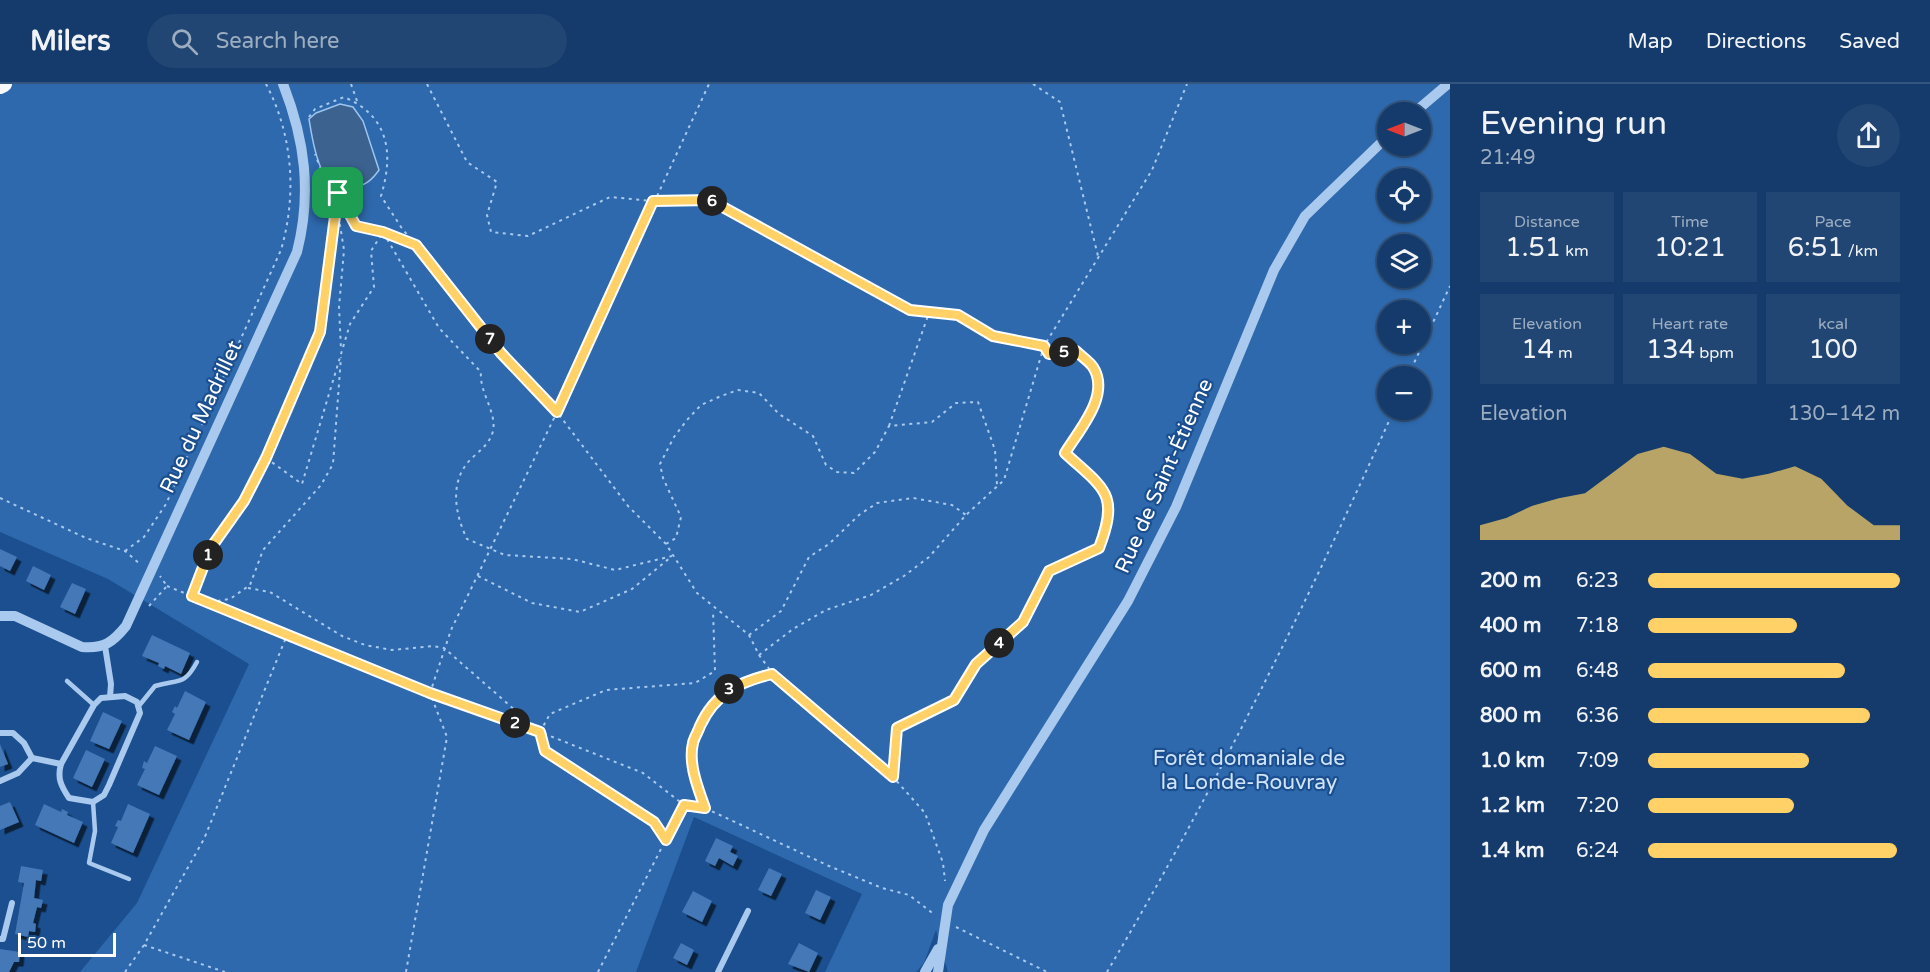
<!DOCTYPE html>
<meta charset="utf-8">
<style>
body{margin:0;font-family:"Varela Round",sans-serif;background:#214673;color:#f1f3f6;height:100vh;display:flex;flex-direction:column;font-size:22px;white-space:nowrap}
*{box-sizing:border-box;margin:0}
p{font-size:20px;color:#9dadc1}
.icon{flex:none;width:33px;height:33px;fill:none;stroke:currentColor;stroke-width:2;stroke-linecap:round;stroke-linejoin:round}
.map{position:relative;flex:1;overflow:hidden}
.details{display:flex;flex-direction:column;background:#143b6b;width:480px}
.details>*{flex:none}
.needle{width:39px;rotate:270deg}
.tools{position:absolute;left:1377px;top:18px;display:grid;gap:12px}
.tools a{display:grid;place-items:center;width:54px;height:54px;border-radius:50%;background:#143b6b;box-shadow:0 2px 4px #0004,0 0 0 2px #33557e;font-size:30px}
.scale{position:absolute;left:18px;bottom:15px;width:98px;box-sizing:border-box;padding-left:6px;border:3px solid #fff;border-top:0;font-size:16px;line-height:21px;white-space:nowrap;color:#fff;-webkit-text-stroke:4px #1b4f8f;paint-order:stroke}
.pin{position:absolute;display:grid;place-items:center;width:51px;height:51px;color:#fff;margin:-26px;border-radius:12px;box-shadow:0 3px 9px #0006}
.km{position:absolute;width:30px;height:30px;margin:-15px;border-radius:50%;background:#222;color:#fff;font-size:16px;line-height:30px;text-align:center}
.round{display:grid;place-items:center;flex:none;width:63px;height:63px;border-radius:32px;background:#214673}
.summary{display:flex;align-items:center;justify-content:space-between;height:102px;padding:0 30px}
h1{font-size:33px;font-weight:600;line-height:45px}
.stats{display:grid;grid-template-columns:repeat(3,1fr);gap:9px;height:102px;padding:6px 30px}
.stats div{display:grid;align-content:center;border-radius:0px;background:#214673;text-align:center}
.stats b{font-size:26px;font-weight:600}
.stats small{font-size:16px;font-weight:400}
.stats p{font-size:16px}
.chart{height:168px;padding:12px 30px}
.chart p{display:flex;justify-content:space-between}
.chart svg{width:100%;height:108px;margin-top:6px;fill:#ffd166;opacity:.7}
ul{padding:0 30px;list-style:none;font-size:20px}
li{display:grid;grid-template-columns:96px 72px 1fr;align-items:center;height:45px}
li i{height:15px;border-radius:8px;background:#ffd166}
header{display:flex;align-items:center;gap:36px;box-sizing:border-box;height:84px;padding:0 30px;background:#143b6b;border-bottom:2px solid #33557e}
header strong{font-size:28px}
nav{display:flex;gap:33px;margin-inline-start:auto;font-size:21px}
.search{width:420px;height:54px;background:#214673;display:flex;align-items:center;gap:15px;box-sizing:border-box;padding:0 21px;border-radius:33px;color:#9dadc1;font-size:22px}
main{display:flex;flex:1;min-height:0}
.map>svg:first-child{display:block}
.green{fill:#2e69ad;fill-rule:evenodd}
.water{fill:#3c6290;stroke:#9cc4f0;stroke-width:1.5}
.building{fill:#4478b7;filter:url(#shadow)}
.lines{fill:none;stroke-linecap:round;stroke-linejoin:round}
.path{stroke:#a9c9ee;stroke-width:2;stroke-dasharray:3 4.5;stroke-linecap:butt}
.service{stroke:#a9c9ee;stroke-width:4.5}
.minor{stroke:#a9c9ee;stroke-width:6}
.tertiary{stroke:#a9c9ee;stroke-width:10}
.trunk{stroke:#f8faff;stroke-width:16}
.route-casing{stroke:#fff;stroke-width:12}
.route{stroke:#ffd166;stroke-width:8}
.labels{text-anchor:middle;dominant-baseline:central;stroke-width:4.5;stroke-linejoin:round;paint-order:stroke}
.street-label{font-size:21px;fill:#fff;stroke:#1b4f8f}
.park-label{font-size:21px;fill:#cfe3fa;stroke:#1b4f8f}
</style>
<header>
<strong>Milers</strong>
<div class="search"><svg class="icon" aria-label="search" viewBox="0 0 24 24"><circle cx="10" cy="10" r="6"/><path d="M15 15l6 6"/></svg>Search here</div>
<nav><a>Map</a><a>Directions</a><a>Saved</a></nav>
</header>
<main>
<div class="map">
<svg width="1450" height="888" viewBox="0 0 1450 888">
<defs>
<filter id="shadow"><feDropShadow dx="4.5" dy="4.5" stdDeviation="0" flood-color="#0009"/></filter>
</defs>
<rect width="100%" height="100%" fill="#1b4f8f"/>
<path class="green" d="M0,0H1450V888H948L936,846L924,879L916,888H825L862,810L694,733L636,888H80L137,819L249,580L108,495L0,448ZM1388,28H1420V62H1388ZM1388,94H1420V128H1388ZM1388,160H1420V194H1388ZM1388,226H1420V260H1388ZM1388,292H1420V326H1388Z"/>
<path class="water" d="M340,20L353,23L363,37L379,86C372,96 366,101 353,104C319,112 313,58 309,35L316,29Z"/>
<g class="building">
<polygon points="0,465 17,473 10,487 0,482"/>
<polygon points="33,482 51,491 44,506 26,497"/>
<polygon points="72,499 86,505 75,530 60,523"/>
<polygon points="152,551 190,569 181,590 165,582 164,585 158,582 159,579 142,572"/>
<polygon points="185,607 206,618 189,656 167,646 175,630 172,628 175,622 177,624"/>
<polygon points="103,628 122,637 109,665 90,657"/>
<polygon points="0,660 8,680 0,683"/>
<polygon points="155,662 177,672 159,711 137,701 145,685 142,684 144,677 147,679"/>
<polygon points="86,666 105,675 92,703 73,694"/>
<polygon points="10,718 19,738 0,746 0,722"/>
<polygon points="44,720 61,728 62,725 68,728 67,731 83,738 74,759 35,741"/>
<polygon points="128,720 150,730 133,769 111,759 118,743 115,742 118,736 121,737"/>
<polygon points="716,754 733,762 730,768 738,772 733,782 719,774 715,782 705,777"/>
<polygon points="21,782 43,786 41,797 36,796 34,814 43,816 41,824 37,823 33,839 36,840 35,848 29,847 28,853 15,850 24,799 18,798"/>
<polygon points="769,784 782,790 771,812 758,806"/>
<polygon points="816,806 831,813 820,836 805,829"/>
<polygon points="693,807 712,817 702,838 682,828"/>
<polygon points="681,859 694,866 687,881 673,874"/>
<polygon points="799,859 818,869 809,888 788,880"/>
<polygon points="0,865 20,868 19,878 14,878 9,888 0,888"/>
</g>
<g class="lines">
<g class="path">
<polyline points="351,0 357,17"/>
<path d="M427,0L467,78L497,98L487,131L491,148L528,152L610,113L653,117L710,116L910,226L958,231L993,253L1044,262L1049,270L1076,267C1081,272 1089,277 1093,283C1111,311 1079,346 1065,369C1104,405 1120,408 1099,464L1049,487L1023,538L976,580L954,616L897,644L893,693"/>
<polyline points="1033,0 1060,18 1098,172"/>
<path d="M309,33L315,25L344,13C389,32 394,69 381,112L401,143L501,269L557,328L628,422L666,460L697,509L749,551L759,571L773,590L893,693L925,729L943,779L945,797"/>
<polyline points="338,110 356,142 383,148 413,160"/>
<polyline points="316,121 340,141 344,166 339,223 341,265"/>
<polyline points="1408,292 1450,202"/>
<polyline points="889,342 929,229"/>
<path d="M266,374L302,400L350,240L374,203L371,167L383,148L439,244L481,288C479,308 497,328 493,347C490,360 479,367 470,376C449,398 455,430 467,455L505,471L572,475L615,486L672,472"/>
<polyline points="0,414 86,454 125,467 140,480"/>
<polyline points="666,460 676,454 681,433 663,394 660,380 674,353 687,336 701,321 721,312 738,306 759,309 779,330 813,352 826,381 837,388 854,389 875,368 889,342 932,338 956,319 978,318 995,366 997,401"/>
<path d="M125,467L144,453L166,420L281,166C297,111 293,51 266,0"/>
<polyline points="478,492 532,519 580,528 632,505 671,473"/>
<polyline points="167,502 430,609 540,648 643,689 684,721 705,724 829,782 882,804 909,811 935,831"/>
<polyline points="248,504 270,508 342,552 365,561 392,566 433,562 444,564 540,648 545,667 654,738 666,756"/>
<polyline points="192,512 210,465 244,417 266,374 320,248 338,109 327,101 315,70"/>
<polyline points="210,518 230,515 250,501 263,466 321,401 333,380 341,273"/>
<polyline points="149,522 167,502 160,492"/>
<polyline points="749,551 781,527 809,473 829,460 859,431 877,419 913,414 952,421 966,431"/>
<polyline points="759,571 793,545 826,526 871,511 904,492 929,473 966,431 1004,396 1044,262 1152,86 1187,0"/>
<polyline points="540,648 550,630 606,606 695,599 715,587 713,526"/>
<path d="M705,724C699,704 689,680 693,659C694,654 698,647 700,642C715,609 739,598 773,590"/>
<polyline points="956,843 1047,888"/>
<polyline points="144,861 225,888"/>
<polyline points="125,888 144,861 204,755 287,551"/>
<polyline points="406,888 447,653 430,609 451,546 557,328 709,0"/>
<polyline points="598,888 683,722"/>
<path d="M1107,888C1214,707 1308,517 1394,326"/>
</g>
<g class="service">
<polyline points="67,597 94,621"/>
<path d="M138,623L155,602C179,595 184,602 197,578"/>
<polyline points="93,718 95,747 89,779 129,795"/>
</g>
<g class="minor">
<polyline points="105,562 111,600 110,613"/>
<path d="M125,612L137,618L140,629L109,701L104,711L93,718L69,714C61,702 57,694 61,680L94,621L101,614Z"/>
<polyline points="0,649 13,649 24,659 32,674"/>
<polyline points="32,674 61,680"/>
<polyline points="0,697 18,689 32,674"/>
<polyline points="0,855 3,855 12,819"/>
<polyline points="718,888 748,827"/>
</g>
<g class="tertiary">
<polyline points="1415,28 1448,0"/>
<path d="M0,532H15L82,563C104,565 113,558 126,542L297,168C312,109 305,56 283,0"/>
<polyline points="925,888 938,865"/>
<polyline points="938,888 948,821 984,746 1128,517 1176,423 1274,186 1305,132 1388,52"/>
</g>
<polyline class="trunk" points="0,2 4,0"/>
</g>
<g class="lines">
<defs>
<path id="route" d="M338,109L356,142L383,148L416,161L501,269L557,328L653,117L710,116L910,226L958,231L993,252L1044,262L1049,270L1076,267C1081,272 1089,277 1093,283C1111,311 1079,346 1065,369C1104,405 1120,409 1099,464L1049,487L1023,538L976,580L954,616L897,644L893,693L772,590C739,598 715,609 700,642C698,648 694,654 693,659C688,680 698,704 705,724L684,721L666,756L654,738L545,667L540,648L430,609L192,512L210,465L244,417L266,374L320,248Z"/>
</defs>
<use href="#route" class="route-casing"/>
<use href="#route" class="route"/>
</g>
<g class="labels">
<g class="street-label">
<text transform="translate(201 333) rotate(-65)">Rue du Madrillet</text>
<text transform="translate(1164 392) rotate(-66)">Rue de Saint-Étienne</text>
</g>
<g class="park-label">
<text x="1249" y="674">Forêt domaniale de<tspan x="1249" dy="24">la Londe-Rouvray</tspan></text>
</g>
</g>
</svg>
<div class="tools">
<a><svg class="needle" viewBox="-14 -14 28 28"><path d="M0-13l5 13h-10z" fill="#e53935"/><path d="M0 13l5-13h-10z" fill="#9dadc1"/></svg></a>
<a><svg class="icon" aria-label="locate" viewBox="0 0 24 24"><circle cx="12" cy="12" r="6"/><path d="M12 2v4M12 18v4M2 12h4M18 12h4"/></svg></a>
<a><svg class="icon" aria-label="layers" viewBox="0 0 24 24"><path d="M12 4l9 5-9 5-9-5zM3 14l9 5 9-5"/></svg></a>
<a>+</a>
<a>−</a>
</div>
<div class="scale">50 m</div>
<div class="pin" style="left:338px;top:109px;background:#1e9e55"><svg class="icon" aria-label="arrive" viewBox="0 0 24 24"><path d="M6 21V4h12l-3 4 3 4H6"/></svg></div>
<b class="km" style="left:208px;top:471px">1</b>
<b class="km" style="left:515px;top:639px">2</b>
<b class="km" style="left:729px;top:605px">3</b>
<b class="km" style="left:999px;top:559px">4</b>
<b class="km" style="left:1064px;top:268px">5</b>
<b class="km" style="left:712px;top:117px">6</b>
<b class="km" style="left:490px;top:255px">7</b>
</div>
<section class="details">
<div class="summary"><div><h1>Evening run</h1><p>21:49</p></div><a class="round"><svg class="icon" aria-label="share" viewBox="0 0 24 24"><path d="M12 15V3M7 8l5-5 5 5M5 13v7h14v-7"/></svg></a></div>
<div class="stats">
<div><p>Distance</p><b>1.51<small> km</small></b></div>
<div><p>Time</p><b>10:21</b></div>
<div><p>Pace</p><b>6:51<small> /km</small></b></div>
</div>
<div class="stats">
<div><p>Elevation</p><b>14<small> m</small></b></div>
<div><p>Heart rate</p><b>134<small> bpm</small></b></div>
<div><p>kcal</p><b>100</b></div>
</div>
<div class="chart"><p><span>Elevation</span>130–142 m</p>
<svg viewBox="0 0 160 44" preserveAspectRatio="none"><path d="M0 44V38L10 35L20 30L30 27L40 25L50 17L60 9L70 6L80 9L90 17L100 19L110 17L120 14L130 19L140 30L150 38L160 38V44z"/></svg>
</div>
<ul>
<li><b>200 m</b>6:23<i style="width:100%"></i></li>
<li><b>400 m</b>7:18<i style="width:59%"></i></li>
<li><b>600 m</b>6:48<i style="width:78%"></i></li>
<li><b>800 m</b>6:36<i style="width:88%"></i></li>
<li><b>1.0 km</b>7:09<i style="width:64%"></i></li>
<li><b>1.2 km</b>7:20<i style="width:58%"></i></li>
<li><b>1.4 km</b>6:24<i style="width:99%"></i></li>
</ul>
</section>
</main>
